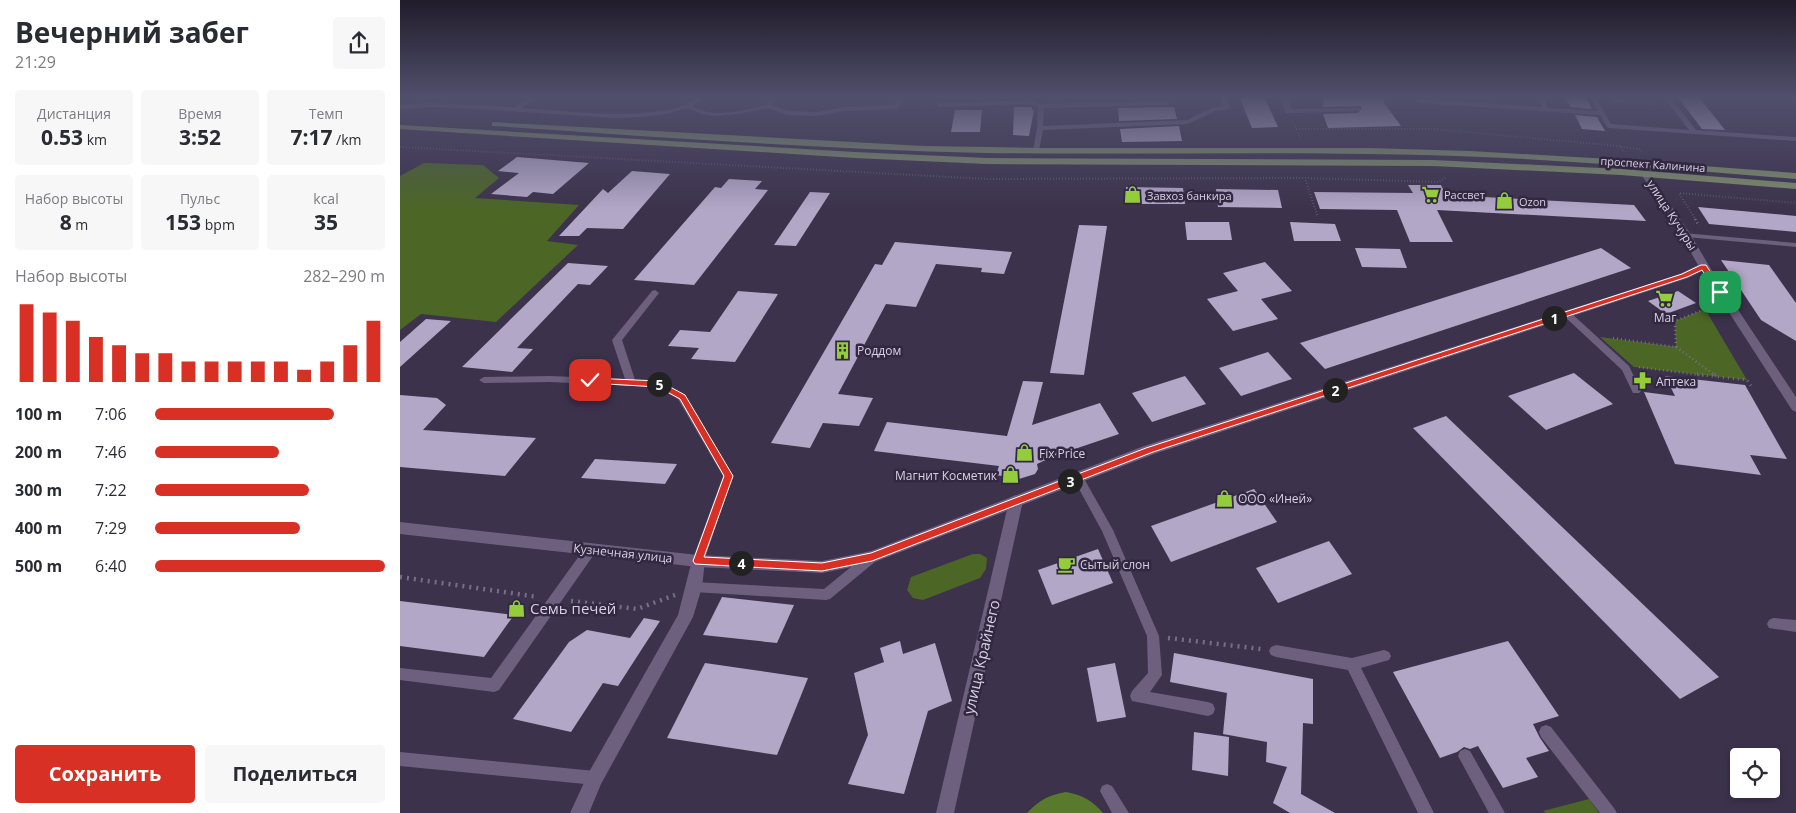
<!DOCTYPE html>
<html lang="ru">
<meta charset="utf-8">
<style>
body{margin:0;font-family:"Open Sans",sans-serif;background:#f7f7f7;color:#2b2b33;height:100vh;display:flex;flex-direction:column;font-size:19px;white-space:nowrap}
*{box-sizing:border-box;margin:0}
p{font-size:16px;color:#7c7c81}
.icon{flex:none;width:28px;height:28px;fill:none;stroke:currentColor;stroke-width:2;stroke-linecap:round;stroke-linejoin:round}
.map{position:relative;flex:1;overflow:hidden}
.panel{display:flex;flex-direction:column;background:#fff;width:400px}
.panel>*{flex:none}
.fabs{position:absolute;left:1330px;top:748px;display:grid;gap:10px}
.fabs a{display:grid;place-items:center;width:50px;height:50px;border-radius:5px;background:#fff;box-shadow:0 2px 8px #0003;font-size:25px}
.pin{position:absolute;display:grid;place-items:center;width:42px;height:42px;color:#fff;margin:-21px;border-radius:10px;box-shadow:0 2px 8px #0006}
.km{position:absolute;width:25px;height:25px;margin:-12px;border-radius:50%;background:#222;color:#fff;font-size:14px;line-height:25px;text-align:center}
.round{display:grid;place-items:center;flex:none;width:52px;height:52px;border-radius:5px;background:#f7f7f7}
.head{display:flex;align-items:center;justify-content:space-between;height:85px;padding:0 15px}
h1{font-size:28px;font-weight:700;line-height:38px}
.figures{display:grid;grid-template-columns:repeat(3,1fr);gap:8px;height:85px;padding:5px 15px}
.figures div{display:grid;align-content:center;border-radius:5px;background:#f7f7f7;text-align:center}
.figures b{font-size:21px;font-weight:700}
.figures small{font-size:14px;font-weight:400}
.figures p{font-size:14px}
.chart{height:140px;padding:10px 15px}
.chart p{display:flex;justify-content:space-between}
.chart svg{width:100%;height:90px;margin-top:5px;stroke:#d93025;stroke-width:6}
.action{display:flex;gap:10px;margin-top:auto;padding:10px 15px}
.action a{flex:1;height:58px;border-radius:5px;background:#d93025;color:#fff;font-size:20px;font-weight:700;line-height:58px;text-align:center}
.action a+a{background:#f7f7f7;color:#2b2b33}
ul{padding:0 15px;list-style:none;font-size:16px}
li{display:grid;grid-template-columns:80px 60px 1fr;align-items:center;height:38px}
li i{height:12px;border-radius:6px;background:#d93025}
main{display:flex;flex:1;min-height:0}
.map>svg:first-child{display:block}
.green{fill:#4c6626}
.forest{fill:#59792c}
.building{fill:#b3a7c7}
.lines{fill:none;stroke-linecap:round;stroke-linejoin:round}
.path-far3{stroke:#776f85;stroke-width:2;stroke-dasharray:0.5 2.5;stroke-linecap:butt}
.path-far2{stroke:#776f85;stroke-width:2.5;stroke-dasharray:1 3;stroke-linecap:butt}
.path-far1{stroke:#776f85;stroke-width:3;stroke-dasharray:1 4;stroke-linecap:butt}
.path{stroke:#776f85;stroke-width:4.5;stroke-dasharray:2 5;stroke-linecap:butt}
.service{fill:#6c607e;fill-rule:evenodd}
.minor{fill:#6c607e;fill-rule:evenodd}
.tertiary{fill:#6c607e;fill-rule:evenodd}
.primary{fill:#7e8e6b;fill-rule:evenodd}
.route{fill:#d93025;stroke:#fff}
.labels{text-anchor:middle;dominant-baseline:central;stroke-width:5;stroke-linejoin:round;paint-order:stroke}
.far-street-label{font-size:11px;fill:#d7d1e2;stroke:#322842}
.far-poi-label{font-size:11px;fill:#d7d1e2;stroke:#322842;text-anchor:start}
.street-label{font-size:12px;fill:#d7d1e2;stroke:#322842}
.poi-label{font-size:12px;fill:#d7d1e2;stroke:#322842;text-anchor:start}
.near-poi-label{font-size:15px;fill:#d7d1e2;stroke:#322842;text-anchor:start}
.near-street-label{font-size:15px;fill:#d7d1e2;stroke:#322842}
</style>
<main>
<section class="panel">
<div class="head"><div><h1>Вечерний забег</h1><p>21:29</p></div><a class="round"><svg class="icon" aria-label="share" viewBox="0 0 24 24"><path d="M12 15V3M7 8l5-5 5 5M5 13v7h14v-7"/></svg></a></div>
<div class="figures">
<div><p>Дистанция</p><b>0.53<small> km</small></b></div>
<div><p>Время</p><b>3:52</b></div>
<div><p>Темп</p><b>7:17<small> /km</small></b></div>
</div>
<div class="figures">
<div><p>Набор высоты</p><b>8<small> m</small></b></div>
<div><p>Пульс</p><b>153<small> bpm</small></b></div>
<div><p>kcal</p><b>35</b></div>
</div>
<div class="chart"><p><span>Набор высоты</span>282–290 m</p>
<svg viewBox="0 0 160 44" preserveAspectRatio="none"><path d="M5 44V6M15 44V10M25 44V14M35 44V22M45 44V26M55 44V30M65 44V30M75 44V34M85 44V34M95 44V34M105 44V34M115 44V34M125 44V38M135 44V34M145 44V26M155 44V14"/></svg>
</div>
<ul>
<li><b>100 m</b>7:06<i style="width:78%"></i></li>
<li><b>200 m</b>7:46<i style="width:54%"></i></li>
<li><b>300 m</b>7:22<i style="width:67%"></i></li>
<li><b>400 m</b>7:29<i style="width:63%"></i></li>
<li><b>500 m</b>6:40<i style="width:100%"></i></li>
</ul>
<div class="action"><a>Сохранить</a><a>Поделиться</a></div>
</section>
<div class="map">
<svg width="1396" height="813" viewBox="0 0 1396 813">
<rect width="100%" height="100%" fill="#3c324c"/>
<g class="green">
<polygon points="1209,96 1251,96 1258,105 1214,103"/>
<polygon points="24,163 83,165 99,178 75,198 179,205 147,241 178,245 96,322 21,314 0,330 0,176"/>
<polygon points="1305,309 1347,380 1234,367 1200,337 1276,347 1275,321"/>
<polygon points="573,554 580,554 587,558 586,569 580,578 523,600 513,598 507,590 511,577"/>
<polygon points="1189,799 1199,813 1146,813 1143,811"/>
</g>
<path class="forest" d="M666,792C682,795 692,800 703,813H627C639,800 649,795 666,792Z"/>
<g class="building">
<polygon points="839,96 864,96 878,127 852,128"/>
<polygon points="924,96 983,96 984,103 1001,126 928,128 923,114 958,113 962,108 960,106 923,107"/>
<polygon points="1164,96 1185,96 1192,109 1171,107"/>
<polygon points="1277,96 1298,96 1325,130 1302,129"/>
<polygon points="614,107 632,107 632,110 634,110 629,136 613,135"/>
<polygon points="774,107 777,119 719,121 718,108"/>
<polygon points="555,110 582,110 580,132 551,132"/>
<polygon points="1175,115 1197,117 1205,131 1182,129"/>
<polygon points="779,126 782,141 722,142 720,129"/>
<polygon points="117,157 189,163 153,194 133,192 127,197 91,194 119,173 98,171"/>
<polygon points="232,171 270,174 223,229 187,228 179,236 159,236 203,189 208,193"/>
<polygon points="329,179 362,181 355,189 368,190 294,285 234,280 315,187 321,188"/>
<polygon points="1008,185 1041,185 1046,195 1234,205 1246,221 1037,210 1053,242 1010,242 997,210 920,209 914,192 1013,193"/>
<polygon points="726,187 783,188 785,204 726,204"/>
<polygon points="816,189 878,190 882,208 818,207"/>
<polygon points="410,192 430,193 396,246 374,245"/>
<polygon points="1298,207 1396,216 1396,232 1309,224"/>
<polygon points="785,222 829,222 832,240 787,240"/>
<polygon points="890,222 935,224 941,241 894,241"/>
<polygon points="679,225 707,226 684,375 650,373"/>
<polygon points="495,242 612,252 604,274 581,272 582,268 536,264 516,307 486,304 438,394 473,398 459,426 423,423 410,448 371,443 475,264 482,265"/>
<polygon points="955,248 1000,249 1007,268 962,267"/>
<polygon points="1201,248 1231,268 925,369 900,343"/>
<polygon points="1321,260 1369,265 1396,303 1396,341 1361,320"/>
<polygon points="865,262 892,291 861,299 878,319 833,331 807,299 838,291 823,273"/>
<polygon points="168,263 208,266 190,285 178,284 117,348 133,349 112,372 62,367"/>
<polygon points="338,291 378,294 335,362 291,359 299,348 268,346 280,330 310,332"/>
<polygon points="1278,291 1296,303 1266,314 1248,301"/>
<polygon points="26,319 51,321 0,367 0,342"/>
<polygon points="868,352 892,379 841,396 819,368"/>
<polygon points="1174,373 1213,404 1146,430 1108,396"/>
<polygon points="785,376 806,404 752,422 732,393"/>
<polygon points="1265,376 1345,385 1387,459 1350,455 1361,475 1275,464 1244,392 1275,396"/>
<polygon points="623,381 643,382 632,425 700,403 719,434 654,456 637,464 638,469 635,474 619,479 596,475 599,466 474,451 487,422 607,436"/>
<polygon points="0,395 37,398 46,405 23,430 136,438 105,476 0,467"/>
<polygon points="1046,416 1319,677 1280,699 1013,428"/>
<polygon points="195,459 277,464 265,484 181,478"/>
<polygon points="854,489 877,522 771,562 751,526"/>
<polygon points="929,541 952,574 878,603 856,568"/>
<polygon points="698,549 713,583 652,605 638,570"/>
<polygon points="322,597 394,605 377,643 303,635"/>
<polygon points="0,601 114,615 84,657 0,646"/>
<polygon points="244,618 260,621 218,686 203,683 171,732 113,719 169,642 187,630 230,638"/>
<polygon points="500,641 503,654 535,643 552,701 528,711 504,794 448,784 468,735 454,673 484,662 480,648"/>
<polygon points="1108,641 1159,716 1133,724 1140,738 1149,751 1126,758 1138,777 1103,788 1078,746 1070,749 1064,747 1057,752 1040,758 993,672"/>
<polygon points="774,653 913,679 913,724 903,723 901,794 935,813 890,813 873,803 887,767 866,762 867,742 823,734 827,693 770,682"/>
<polygon points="305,663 408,678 377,755 267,738"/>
<polygon points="715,663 726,717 697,722 687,668"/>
<polygon points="794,732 829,737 828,776 792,770"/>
</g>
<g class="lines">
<g class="path-far3">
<polyline points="509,106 530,105"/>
<polyline points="893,121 900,138"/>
<polyline points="896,129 1032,129 1220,146 1224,152"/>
<polyline points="0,147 587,179 905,178"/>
<polyline points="1221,147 1240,149 1242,152"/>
<polyline points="917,215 905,178 1039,182 1046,177"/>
<polyline points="1296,220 1279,193 1396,203"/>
</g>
<g class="path-far2">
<polyline points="1295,219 1299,226"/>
<polyline points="1213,338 1276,347 1316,376"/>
<polyline points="1276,347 1275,321 1305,309"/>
<polyline points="1239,367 1306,376"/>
</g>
<g class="path-far1">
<polyline points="1297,374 1317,377"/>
<polyline points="1314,374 1318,377 1347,380 1351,386"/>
</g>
<g class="path">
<polyline points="0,577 138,597"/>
<polyline points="171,601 237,609 275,595"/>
<polyline points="768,638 861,649"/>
</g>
<g class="service">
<path d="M131,96H138L122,108C165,111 209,117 252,112C262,111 273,110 282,106C290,102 297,96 306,96L292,106C313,119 344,111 366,105L372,96H378L372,105L388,111L417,112L444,107L494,105L499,96H505L498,108L496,109L444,111L417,116L387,115L368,108L338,114L315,116L302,114L287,108L266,114L241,117L214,118L61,108L28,107L0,109V105L28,103L115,107Z"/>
<polygon points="819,96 825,96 830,108 829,109 815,111 788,124 643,130 639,150 636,152 633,150 637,128 638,107 629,104 540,107 537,105 540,103 630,100 642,104 767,101 770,103 767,105 644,108 643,126 787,120 812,108 823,106"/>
<polygon points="1137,96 1143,96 1148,108 1198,111 1189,96 1195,96 1211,124 1289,130 1263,96 1269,96 1296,130 1396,137 1396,141 1209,128 1207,127 1200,115 1020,103 1017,101 1020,99 1142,107"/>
<polygon points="960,108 960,110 958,111 889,113 886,111 889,109"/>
<polygon points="1283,233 1396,243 1396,247 1286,237 1282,235"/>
<polygon points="255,290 259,293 222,340 235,380 262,382 285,395 333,476 304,561 302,565 298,566 294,565 292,561 323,476 278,399 257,387 150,382 84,383 79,380 84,377 150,376 225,379 212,340 252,291"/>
<polygon points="1167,311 1170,312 1229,366 1241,391 1239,393 1233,393 1222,370 1164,316 1163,314 1164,312"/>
<polygon points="678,474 682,475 713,530 759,636 762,675 750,692 808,702 813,704 815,709 813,714 808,716 732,701 730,696 732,691 748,673 747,636 702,531 673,478 674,475"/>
<polygon points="191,544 195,545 197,549 195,553 99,690 94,692 0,680 0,668 91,678 187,545"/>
<polygon points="472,552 476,553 478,557 476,561 430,599 426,600 294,592 290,591 288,587 290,583 294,582 424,589 468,553"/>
<polygon points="1373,618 1396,620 1396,632 1369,628 1367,624 1369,620"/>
<polygon points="876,645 952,658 984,650 989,652 991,656 989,660 961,668 1034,813 1018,813 948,670 876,657 871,655 869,651 871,647"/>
<polygon points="1146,725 1151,727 1214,808 1217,813 1200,813 1141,737 1139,732 1141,727"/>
<polygon points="1065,749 1070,751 1105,813 1089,813 1058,756 1060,751"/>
<polygon points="0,752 195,771 200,773 202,778 200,783 195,785 0,766"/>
<polygon points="707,784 712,786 729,813 712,813 700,791 702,786"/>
</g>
<g class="minor">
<polygon points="879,96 887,96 893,111 892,113 886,113"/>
<polygon points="1304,263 1309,266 1396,397 1396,412 1392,410 1299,266"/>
<polygon points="616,495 621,497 623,501 554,813 536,813 609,501 611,497"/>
<polygon points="298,555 303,556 305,561 302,587 293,617 201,784 189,813 170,813 189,772 278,615 293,556"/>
</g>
<polygon class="tertiary" points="1245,171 1248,172 1291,235 1309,266 1308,268 1288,278 754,454 472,563 422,573 298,567 0,534 0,522 298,555 422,561 471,551 744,446 1280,274 1298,265 1281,235 1241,174"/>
<g class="primary">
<path d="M92,122L524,146L640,148H969L1070,151L1210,159L1396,173V179C1272,169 1148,158 1024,155C878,151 731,155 585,153C422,149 258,137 95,126H92Z"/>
<polygon points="0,125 455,152 587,158 1033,160 1221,169 1396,183 1396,189 1221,175 1033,166 587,164 455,158 0,129"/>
</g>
</g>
<linearGradient id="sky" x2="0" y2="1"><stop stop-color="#211c2a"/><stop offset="0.46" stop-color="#504f6c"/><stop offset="1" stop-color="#504f6c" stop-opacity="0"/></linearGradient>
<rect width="1396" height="210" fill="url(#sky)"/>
<polygon class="route" points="1301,265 1306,265 1323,292 1322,294 1317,294 1302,270 1287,277 753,452 472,561 422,571 295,564 293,561 324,476 280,399 258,387 190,383 186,380 190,378 259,381 285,395 333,476 304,557 422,563 471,553 746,448 1282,274"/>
<defs>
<symbol id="supermarket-bare" viewBox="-9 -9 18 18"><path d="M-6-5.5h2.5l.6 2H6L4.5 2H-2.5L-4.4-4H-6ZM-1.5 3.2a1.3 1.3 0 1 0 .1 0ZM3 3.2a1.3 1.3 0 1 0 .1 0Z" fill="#94cc3c" stroke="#322842" stroke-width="2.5" paint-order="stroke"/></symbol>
<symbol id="shop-bare" viewBox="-9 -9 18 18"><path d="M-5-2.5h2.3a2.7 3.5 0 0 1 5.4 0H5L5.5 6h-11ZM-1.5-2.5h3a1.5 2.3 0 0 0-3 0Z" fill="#94cc3c" stroke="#322842" stroke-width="2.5" paint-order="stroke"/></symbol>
<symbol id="building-bare" viewBox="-9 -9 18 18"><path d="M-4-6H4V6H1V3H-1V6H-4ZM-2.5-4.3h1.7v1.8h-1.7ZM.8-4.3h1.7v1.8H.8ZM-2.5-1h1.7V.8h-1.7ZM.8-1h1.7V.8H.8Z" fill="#94cc3c" stroke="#322842" stroke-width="2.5" paint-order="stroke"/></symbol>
<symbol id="pharmacy-bare" viewBox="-9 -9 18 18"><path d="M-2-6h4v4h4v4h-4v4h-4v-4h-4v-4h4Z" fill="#94cc3c" stroke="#322842" stroke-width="2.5" paint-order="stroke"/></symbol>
<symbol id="cafe-bare" viewBox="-9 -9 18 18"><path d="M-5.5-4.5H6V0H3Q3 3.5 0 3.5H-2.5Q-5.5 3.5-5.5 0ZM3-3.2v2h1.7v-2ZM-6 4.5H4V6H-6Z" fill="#94cc3c" stroke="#322842" stroke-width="2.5" paint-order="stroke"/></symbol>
</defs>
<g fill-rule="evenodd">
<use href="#supermarket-bare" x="1018" y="182" width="25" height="25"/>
<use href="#shop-bare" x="720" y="182" width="25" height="25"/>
<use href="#shop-bare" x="1092" y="188" width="25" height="25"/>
<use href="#supermarket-bare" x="1252" y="286" width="25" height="25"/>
<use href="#building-bare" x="430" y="338" width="25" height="25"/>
<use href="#pharmacy-bare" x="1230" y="368" width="25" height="25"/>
<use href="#shop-bare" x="612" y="440" width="25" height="25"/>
<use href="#shop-bare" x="598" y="462" width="25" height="25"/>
<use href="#shop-bare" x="812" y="486" width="25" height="25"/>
<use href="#cafe-bare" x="654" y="552" width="25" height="25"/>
<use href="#shop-bare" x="104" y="596" width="25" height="25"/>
</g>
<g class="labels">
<g class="far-street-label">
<text transform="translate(1253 164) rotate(4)">проспект Калинина</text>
</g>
<g class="far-poi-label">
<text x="1044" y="194">Рассвет</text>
<text x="747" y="195">Завхоз банкира</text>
<text x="1119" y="201">Ozon</text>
</g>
<g class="street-label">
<text transform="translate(1272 215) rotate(57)">улица Кучуры</text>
<text transform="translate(223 553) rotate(6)">Кузнечная улица</text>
</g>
<g class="poi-label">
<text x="1265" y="317" text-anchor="middle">Маг</text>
<text x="457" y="350">Роддом</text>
<text x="1256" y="381">Аптека</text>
<text x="639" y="453">Fix Price</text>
<text x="597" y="475" text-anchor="end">Магнит Косметик</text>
<text x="838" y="498">ООО «Иней»</text>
<text x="680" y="564">Сытый слон</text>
</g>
<g class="near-poi-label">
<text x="130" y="608">Семь печей</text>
</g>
<g class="near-street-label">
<text transform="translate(581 657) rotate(-77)">улица Крайнего</text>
</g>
</g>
</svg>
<div class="fabs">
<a><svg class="icon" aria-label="locate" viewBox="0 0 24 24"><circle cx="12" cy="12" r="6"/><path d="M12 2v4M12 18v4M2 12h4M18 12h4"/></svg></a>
</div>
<div class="pin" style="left:1320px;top:292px;background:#1e9e55"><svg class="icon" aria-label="arrive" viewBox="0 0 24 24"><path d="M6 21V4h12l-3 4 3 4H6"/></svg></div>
<div class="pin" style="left:190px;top:380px;background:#d93025"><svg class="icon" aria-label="check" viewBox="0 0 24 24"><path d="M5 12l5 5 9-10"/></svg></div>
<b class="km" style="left:1154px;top:318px">1</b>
<b class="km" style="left:935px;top:390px">2</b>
<b class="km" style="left:670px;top:481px">3</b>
<b class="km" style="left:341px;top:563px">4</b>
<b class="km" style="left:259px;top:384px">5</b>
</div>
</main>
